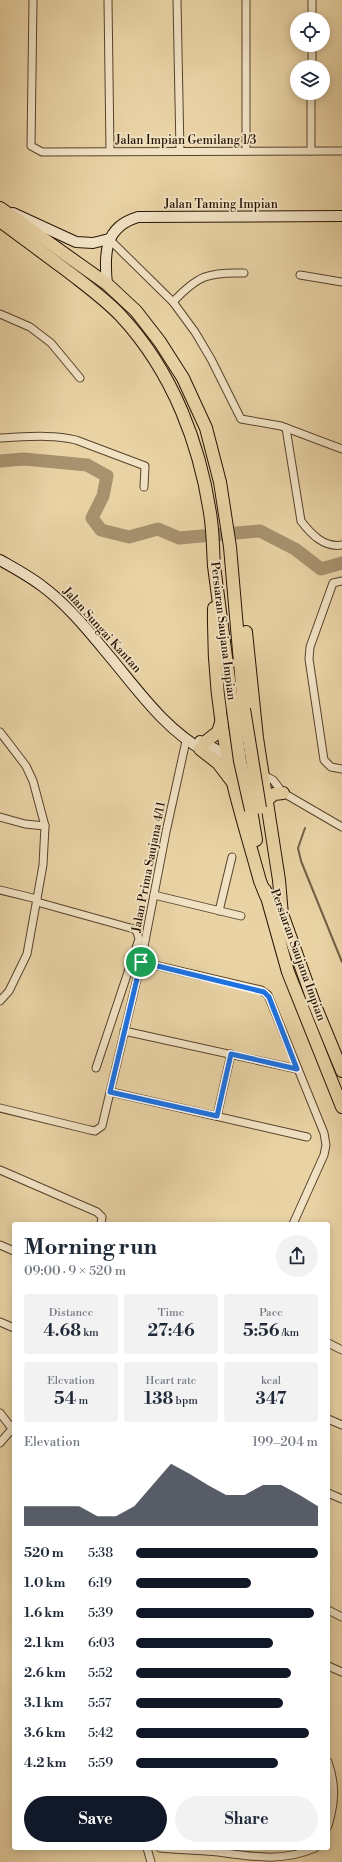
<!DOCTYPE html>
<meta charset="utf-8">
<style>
body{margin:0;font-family:"Libre Bodoni",serif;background:#f2f2f3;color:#1f2937;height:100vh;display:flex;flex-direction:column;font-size:15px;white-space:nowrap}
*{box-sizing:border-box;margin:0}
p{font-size:13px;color:#747a83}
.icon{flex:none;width:22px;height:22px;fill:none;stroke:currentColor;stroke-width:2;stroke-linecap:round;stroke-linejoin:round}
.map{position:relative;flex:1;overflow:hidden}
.panel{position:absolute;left:12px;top:1222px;width:318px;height:628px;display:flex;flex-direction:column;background:#fff;border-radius:4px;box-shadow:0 2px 10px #0003}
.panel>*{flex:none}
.fabs{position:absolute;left:290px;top:12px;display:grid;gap:8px}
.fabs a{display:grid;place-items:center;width:40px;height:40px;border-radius:50%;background:#fff;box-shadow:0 2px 10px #0003;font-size:20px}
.pin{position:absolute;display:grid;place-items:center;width:34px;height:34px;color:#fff;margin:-17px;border:2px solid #fff;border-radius:50%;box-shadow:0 1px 4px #0007}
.round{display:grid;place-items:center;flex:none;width:42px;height:42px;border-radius:21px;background:#f2f2f3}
.summary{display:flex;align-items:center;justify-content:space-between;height:68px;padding:0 12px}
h1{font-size:22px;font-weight:700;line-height:30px}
.metrics{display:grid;grid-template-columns:repeat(3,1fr);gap:6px;height:68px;padding:4px 12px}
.metrics div{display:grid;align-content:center;border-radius:4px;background:#f2f2f3;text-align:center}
.metrics b{font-size:17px;font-weight:700}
.metrics small{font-size:11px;font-weight:400}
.metrics p{font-size:11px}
.chart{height:112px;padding:8px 12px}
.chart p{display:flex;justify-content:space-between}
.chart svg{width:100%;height:72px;margin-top:4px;fill:#111827;opacity:.7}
.action{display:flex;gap:8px;margin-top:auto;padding:8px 12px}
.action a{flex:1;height:46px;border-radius:24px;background:#111827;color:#fff;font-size:16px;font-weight:700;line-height:46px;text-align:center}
.action a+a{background:#f2f2f3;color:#1f2937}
ul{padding:0 12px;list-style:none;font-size:13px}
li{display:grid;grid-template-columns:64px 48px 1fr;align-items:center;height:30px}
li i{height:10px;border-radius:5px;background:#111827}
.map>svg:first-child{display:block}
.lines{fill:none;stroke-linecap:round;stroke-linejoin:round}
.stream{stroke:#735f44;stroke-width:2}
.river{stroke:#a7926e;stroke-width:13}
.street-casing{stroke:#57432c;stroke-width:9}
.secondary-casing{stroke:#261304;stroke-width:12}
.highway-casing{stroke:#261304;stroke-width:14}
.street{stroke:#f1e2c4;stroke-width:7}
.secondary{stroke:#f1e2c4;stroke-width:10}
.highway{stroke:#e9d3a5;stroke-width:12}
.highway-bridge-casing{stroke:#261304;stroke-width:14;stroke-linecap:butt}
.highway-bridge{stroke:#e9d3a5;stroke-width:12}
.route-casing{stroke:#fff;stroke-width:8}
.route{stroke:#1a73e8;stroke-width:5}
.labels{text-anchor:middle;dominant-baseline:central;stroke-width:3.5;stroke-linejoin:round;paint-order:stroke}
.street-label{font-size:12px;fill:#261304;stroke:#f1e2c4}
</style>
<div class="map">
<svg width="342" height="1862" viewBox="0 0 342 1862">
<rect width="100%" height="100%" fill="#e9d3a5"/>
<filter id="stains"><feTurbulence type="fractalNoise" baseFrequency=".005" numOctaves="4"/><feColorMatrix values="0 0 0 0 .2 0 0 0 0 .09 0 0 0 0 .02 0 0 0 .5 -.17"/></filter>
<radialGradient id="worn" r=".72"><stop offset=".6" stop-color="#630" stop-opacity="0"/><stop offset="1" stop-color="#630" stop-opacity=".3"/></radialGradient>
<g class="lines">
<polyline class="stream" points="305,828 298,848 301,861 342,962"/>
<polyline class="river" points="0,461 24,459 87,465 107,476 103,496 92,518 101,530 129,537 158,529 179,538 260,531 295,549 321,569 342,563"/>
<defs>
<g id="street">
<polyline points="33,0 31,146 42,152 342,151"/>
<polyline points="108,0 110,151"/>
<polyline points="177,0 180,151"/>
<polyline points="246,0 246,151"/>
<polyline points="312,19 312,0"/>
<polyline points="312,67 312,45"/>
<polyline points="311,151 311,93"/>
<polyline points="109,239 173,302 195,332 211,359 241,419 281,426 342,449"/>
<polyline points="300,275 342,282"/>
<path d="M173,302C198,275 209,272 244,273"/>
<polyline points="0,314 30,327 51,343 80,378"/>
<path d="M286,428L301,521C311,534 324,548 342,545"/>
<path d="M0,438C25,437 52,434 76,440L145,466L144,487"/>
<polyline points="342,581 333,583 310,647 309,659 324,760 331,767 342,769"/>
<polyline points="0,732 26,766 33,781 45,826 43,865 27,954 9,991 0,1001"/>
<polyline points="263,775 273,780 283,793"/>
<polyline points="280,791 342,827"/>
<polyline points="0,817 25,824 45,826"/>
<polyline points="0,890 37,899"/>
<polyline points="154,895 241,916"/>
<polyline points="37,902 134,929 137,932 139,939 96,1068"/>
<polyline points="219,911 232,857"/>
<polyline points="141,962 261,990 268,995 324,1133 326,1145 324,1155 293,1224"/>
<polyline points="124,1031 297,1069"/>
<polyline points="111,1092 307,1137"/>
<polyline points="0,1108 90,1130 95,1131 102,1126 141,962 166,832 186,741"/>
<polyline points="217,1116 231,1054"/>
<polyline points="0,1170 97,1212 102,1217 101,1224"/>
<polyline points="0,1245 14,1251"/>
<polyline points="0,1322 14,1328"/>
<polyline points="328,1343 342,1350"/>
<polyline points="0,1413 14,1431"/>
<polyline points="328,1419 342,1425"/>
<polyline points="0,1443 12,1429"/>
<polyline points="328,1493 342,1499"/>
<polyline points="328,1610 342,1617"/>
<polyline points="328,1666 342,1672"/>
<path d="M328,1762C336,1785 335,1802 328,1826"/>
<polyline points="147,1848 151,1862"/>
<path d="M160,1848C180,1850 199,1850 218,1852C254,1857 283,1862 315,1848"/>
</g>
<g id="secondary">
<polyline points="13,213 76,242 93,243 109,239"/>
<path d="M107,284C104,254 104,227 138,217L342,216"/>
<path d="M0,560C14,568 29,576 42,586C68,605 90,633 111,658C140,693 166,730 206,752"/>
<polyline points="200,741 232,758"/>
</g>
<g id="highway">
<polyline points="0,208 107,284 136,311 160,342 183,378 206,428 220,482 230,547 244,709"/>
<path d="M0,221C23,238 47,256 70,273C88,287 106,300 121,316C173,372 201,446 211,520C213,535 213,551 214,566C220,614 227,662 233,710"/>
<path d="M214,608C213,666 220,727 233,783C241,816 251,848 260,881L266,896"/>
<polyline points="246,632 257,738 279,880 282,915"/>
<polyline points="204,743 218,732 222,720"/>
<polyline points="200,749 218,763 231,780"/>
<polyline points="267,800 274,794 283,793"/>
<polyline points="251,810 256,840"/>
<polyline points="265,890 288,972 342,1107"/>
<polyline points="280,908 314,1003 342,1071"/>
</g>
</defs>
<use href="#street" class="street-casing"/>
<use href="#secondary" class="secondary-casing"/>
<use href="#highway" class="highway-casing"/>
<use href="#street" class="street"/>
<use href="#secondary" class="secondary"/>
<use href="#highway" class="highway"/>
<defs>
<g id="highway-bridge">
<polyline points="244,709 260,808"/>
<polyline points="233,710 240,761 251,810"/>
</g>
</defs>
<use href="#highway-bridge" class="highway-bridge-casing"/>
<use href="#highway-bridge" class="highway-bridge"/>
</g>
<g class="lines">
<defs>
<polygon id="route" points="141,962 264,992 269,997 297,1069 231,1054 217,1116 110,1092"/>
</defs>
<use href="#route" class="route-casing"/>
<use href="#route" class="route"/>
</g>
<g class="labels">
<g class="street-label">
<text x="186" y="140">Jalan Impian Gemilang 1/3</text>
<text x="221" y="204">Jalan Taming Impian</text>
<text transform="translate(102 630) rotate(48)">Jalan Sungai Kantan</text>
<text transform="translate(223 631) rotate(83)">Persiaran Saujana Impian</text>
<text transform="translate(149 867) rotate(-79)">Jalan Prima Saujana 4/11</text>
<text transform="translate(298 955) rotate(70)">Persiaran Saujana Impian</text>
</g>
</g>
<rect width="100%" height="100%" filter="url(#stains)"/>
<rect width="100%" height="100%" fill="url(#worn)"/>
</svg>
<div class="fabs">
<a><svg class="icon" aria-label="locate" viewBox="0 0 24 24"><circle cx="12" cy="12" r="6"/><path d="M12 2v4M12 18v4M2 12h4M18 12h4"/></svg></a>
<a><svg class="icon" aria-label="layers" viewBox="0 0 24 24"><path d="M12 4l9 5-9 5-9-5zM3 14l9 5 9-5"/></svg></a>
</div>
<div class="pin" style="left:141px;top:962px;background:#1e9e55"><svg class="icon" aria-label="arrive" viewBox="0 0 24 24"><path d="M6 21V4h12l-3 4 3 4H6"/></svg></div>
<section class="panel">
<div class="summary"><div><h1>Morning run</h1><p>09:00 · 9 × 520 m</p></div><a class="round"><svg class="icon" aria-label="share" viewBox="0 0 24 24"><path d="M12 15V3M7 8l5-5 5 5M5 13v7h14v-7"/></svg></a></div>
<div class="metrics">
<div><p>Distance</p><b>4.68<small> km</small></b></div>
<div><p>Time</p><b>27:46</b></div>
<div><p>Pace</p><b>5:56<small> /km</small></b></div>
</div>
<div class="metrics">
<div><p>Elevation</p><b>54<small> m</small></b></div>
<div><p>Heart rate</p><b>138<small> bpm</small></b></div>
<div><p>kcal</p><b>347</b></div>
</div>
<div class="chart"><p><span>Elevation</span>199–204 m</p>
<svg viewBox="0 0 160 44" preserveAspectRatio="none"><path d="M0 44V32L10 32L20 32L30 32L40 38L50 38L60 32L70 19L80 6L90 12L100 19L110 25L120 25L130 19L140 19L150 25L160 32V44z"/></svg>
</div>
<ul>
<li><b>520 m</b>5:38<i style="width:100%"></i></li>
<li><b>1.0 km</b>6:19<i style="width:63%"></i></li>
<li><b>1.6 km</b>5:39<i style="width:98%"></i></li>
<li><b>2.1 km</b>6:03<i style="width:75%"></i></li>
<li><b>2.6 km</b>5:52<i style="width:85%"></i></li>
<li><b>3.1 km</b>5:57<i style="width:81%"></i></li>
<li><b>3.6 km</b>5:42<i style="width:95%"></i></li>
<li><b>4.2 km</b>5:59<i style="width:78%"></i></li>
</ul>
<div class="action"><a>Save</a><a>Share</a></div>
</section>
</div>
